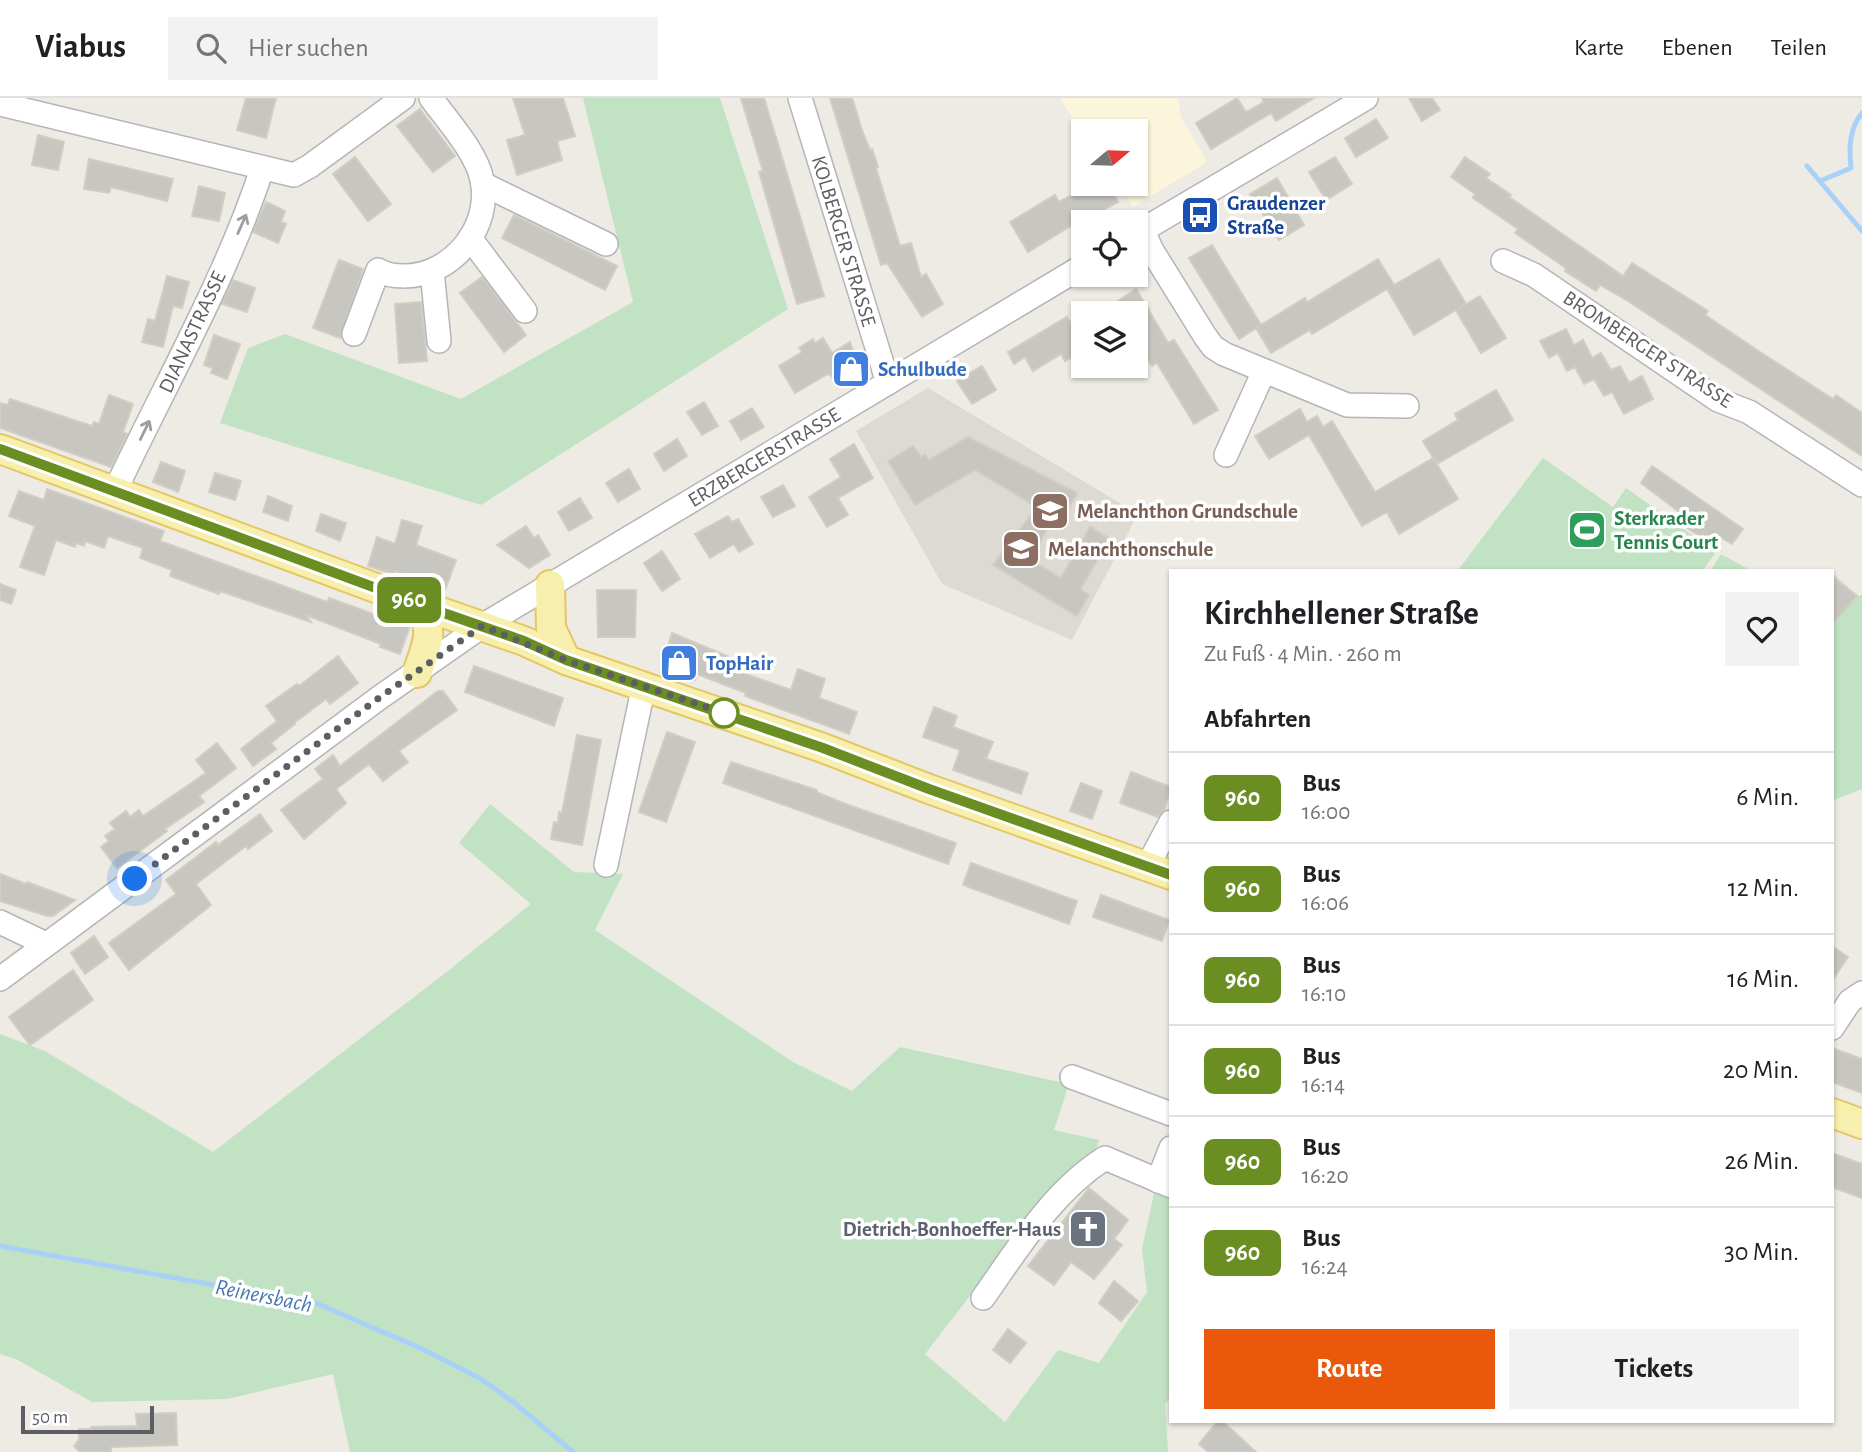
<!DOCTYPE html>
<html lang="de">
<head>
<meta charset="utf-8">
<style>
  body { margin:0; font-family:"Alegreya Sans",sans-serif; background:#f2f2f2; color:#202124; height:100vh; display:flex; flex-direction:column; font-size:26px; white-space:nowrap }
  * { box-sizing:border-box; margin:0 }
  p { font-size:23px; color:#757577 }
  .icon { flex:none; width:38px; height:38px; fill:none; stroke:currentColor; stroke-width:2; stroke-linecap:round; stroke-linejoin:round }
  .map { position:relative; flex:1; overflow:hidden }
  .details { position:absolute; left:1169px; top:471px; width:665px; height:854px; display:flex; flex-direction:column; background:#fff; border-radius:0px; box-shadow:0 2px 5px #0004 }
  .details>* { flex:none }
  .badge { padding:0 14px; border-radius:10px; font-size:24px; line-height:46px }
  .needle { width:46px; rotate:71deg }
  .buttons { position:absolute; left:1071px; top:21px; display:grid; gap:14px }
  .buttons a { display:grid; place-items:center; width:77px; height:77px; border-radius:0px; background:#fff; box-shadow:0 2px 5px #0004; font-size:35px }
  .scale { position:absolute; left:21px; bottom:18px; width:133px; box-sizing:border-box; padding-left:7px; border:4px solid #5c5e63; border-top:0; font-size:19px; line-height:24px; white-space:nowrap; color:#5c5e63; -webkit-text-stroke:5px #fff; paint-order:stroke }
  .you { position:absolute; width:35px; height:35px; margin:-18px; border:5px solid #fff; border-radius:50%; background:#1a73e8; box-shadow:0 0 0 10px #1a73e833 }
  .map>.badge { position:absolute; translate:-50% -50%; box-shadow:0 0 0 4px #fff }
  h2 { padding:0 35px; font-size:26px; line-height:63px }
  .round { display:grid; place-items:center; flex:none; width:74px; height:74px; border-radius:0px; background:#f2f2f2 }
  .summary { display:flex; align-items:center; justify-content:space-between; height:119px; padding:0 35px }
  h1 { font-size:33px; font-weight:700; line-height:52px }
  .primary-button { display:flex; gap:14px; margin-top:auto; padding:14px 35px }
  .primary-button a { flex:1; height:80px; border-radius:0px; background:#ea580c; color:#fff; font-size:28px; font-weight:700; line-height:80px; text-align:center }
  .primary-button a+a { background:#f2f2f2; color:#202124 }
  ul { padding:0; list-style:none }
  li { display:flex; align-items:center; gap:21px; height:91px; padding:0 35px; border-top:2px solid #e0e0e0 }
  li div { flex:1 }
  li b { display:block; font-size:26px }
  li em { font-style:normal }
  li .badge { min-width:77px; font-weight:700; text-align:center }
  header { display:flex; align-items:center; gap:42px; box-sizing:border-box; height:98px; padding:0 35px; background:#fff; border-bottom:2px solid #e0e0e0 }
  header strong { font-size:33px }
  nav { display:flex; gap:38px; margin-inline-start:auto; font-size:24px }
  .search { width:490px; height:63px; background:#f2f2f2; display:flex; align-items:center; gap:18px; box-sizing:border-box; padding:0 24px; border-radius:0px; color:#757577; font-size:26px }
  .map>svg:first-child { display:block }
  .commercial { fill:#faf5db }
  .education { fill:#dcdad2 }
  .green { fill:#c2e2c4 }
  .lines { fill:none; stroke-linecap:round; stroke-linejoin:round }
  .stream { stroke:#a9d1f7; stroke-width:5 }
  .building { fill:#c8c6c0; stroke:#d1cdc2; stroke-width:2 }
  .minor-casing { stroke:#b4b5b9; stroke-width:26 }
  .major-casing { stroke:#e4c765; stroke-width:32 }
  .minor { stroke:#fff; stroke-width:23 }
  .major { stroke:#f7efae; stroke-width:28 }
  .oneway { stroke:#9d9ea1 }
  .line-casing { stroke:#fff; stroke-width:16 }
  .line { stroke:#6b8e23; stroke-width:10 }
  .walk { stroke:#5c5e63; stroke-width:7; stroke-dasharray:0 12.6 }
  .stop-dot { fill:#fff; stroke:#6b8e23; stroke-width:3.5 }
  .labels { text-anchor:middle; stroke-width:7; stroke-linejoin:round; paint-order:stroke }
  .transit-label { font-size:21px; font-weight:bold; fill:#164399; stroke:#fff; text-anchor:start }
  .street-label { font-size:21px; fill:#5c5e63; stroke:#fff }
  .shop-label { font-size:21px; font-weight:bold; fill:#366cbe; stroke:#fff; text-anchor:start }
  .education-label { font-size:21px; font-weight:bold; fill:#785e54; stroke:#fff; text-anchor:start }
  .leisure-label { font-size:21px; font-weight:bold; fill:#27864d; stroke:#fff; text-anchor:start }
  .worship-label { font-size:21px; font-weight:bold; fill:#5b616d; stroke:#fff; text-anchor:end }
  .water-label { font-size:23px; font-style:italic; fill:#4b77b0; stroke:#fff }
</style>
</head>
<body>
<header>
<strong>Viabus</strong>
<div class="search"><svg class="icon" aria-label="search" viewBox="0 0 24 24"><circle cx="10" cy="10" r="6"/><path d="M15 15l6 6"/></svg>Hier suchen</div>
<nav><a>Karte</a><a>Ebenen</a><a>Teilen</a></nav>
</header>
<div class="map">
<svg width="1862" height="1354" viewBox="0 0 1862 1354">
  <rect width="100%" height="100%" fill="#edebe4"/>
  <path class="commercial" d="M1059,0H1178L1181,19L1207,64L1133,109L1118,86H1136V33L1083,34Z"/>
  <path class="education" d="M928,290L1138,416L1072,542L942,486L856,333Z"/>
  <g class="green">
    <path d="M583,0H720L788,211L481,407L220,325L248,250L285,236L461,301L633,204Z"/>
    <path d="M1543,360L1613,409L1626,390L1716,454L1703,472H1458Z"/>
    <path d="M1721,456L1750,472H1711Z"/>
    <path d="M1832,475L1858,498L1862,497V691L1832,703Z"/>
    <path d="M490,706L574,774L623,776L595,832L793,964L852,993L900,949L1069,986L1054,1032L1099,1042L1094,1060L1038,1110L925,1256L1005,1324L1058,1252L1099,1265L1147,1194L1142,1151L1155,1091L1171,1097V1299L1165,1306L1168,1354H350L333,1276L227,1301L92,1304L16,1261L0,1256V936L45,953L213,1054L444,876L531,806L459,745Z"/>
  </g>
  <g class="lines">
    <g class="stream">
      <path d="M1807,68L1862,133"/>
      <path d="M1820,83L1851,70C1849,50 1849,31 1862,15"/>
      <path d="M0,1148L318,1206L420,1250L481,1281L512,1303L573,1354"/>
    </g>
  </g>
  <g class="building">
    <path d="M246,0H276L266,40L237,32Z"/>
    <path d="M513,0H563L575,38L557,43L562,62L517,77L507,42L525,37Z"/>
    <path d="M741,0H764L824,198L797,206L759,74L763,73Z"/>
    <path d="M830,0H852L862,32L870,52L872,51L878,69L876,70L900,148L911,145L921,179L926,176L943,206L922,219L887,165L881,167Z"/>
    <path d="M1237,0L1246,14L1264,4L1262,0H1314L1276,23L1271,15L1211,51L1196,25Z"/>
    <path d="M1409,0H1432L1440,12L1422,23Z"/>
    <path d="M420,11L455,58L433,74L397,28Z"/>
    <path d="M1376,21L1388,40L1356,59L1345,40Z"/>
    <path d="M38,37L64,44L58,72L32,67Z"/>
    <path d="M355,59L391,106L368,123L333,76Z"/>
    <path d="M1335,59L1352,86L1326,102L1309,74Z"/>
    <path d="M1465,59L1490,76L1486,80L1511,97L1509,99L1623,178L1632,165L1708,213L1705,217L1766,258L1833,301L1836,297L1862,315V358L1628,203L1600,187L1596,193L1565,173L1566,170L1515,135L1518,131L1473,100L1475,96L1451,79Z"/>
    <path d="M89,61L173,81L167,103L111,89L109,95L84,91Z"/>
    <path d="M1277,80L1304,127L1279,142L1250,96Z"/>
    <path d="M1093,86H1108L1118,104L1088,120L1087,118L1028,154L1010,124L1055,97L1059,104Z"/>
    <path d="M199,88L225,95L219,123L192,118Z"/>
    <path d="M266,104L285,113L281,124L286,126L278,145L253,134Z"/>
    <path d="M514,117L617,168L605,192L502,140Z"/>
    <path d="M1212,147L1261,227L1239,241L1189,160Z"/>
    <path d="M1378,161L1394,187L1439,161L1466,206L1414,237L1387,191L1312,236L1310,232L1271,255L1256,230L1305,200L1307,204Z"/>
    <path d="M339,162L363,171L340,240L313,230Z"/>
    <path d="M167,178L189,184L182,210L173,208L163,249L142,244L148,221L155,223Z"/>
    <path d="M482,179L526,237L504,254L460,195Z"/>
    <path d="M233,182L255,190L247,214L222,206Z"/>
    <path d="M1136,191L1168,245L1174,242L1218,312L1194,326L1157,265L1152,268L1136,240V215H1121L1115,205Z"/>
    <path d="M1480,198L1506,240L1481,255L1456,212Z"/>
    <path d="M421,204L427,263L399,265L395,206Z"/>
    <path d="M1067,219L1083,248V253L1065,263L1061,256L1033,273L1025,259L1014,266L1008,254Z"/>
    <path d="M1566,231L1574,247L1583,242L1592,260L1601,255L1611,272L1620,268L1629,285L1642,278L1653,301L1624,316L1612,294L1604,298L1594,281L1584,286L1575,269L1567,273L1558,255L1549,260L1540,243Z"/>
    <path d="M214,237L240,246L227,281L211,275L213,270L204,267Z"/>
    <path d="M823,240L832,255L850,244L858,268L855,275L836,286L830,276L826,277L795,295L779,268L802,254L799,250L813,241L815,245Z"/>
    <path d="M982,268L996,292L972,306L957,283Z"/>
    <path d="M1496,292L1513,322L1437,366L1423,343L1458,322L1455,316Z"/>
    <path d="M109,297L133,306L123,334L127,336L111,369L0,330V305L8,307L10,301L92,328L94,324L99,326Z"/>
    <path d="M704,304L718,328L702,337L687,314Z"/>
    <path d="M752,310L764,329L741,342L730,323Z"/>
    <path d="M1300,311L1307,324L1317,318L1323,329L1332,323L1375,394L1433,360L1458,401L1399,436L1387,414L1362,428L1309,337L1269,361L1255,338Z"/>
    <path d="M968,339L1077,395L1061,423L1054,418L1030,462L1061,480L1090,429L1110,441L1080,491L1089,497L1077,518L993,467L1037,409L975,372L915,407L888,363L913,348L921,359L925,356L929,362Z"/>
    <path d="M677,341L687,358L664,373L654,356Z"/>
    <path d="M854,346L873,380L838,400L848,417L827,429L809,399L841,379L830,361Z"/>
    <path d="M161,364L185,373L178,394L153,384Z"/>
    <path d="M1652,368L1743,431L1732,446L1722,440L1716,448L1687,430L1691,423L1641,385Z"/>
    <path d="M629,371L640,391L618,404L606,385Z"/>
    <path d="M215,375L241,383L235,402L209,394Z"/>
    <path d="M783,387L795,408L773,419L761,399Z"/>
    <path d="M47,391L164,433L160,443L327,504L329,500L390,522L392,517L407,522L410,528L400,556L380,549L381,546L306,517L311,524L220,493L219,496L170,478L172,472L140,460L143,450L108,438L104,450L85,443L84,448L76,445L75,449L56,442L44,477L20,469L35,428L9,418L19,393L44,402Z"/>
    <path d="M268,398L292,408L288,423L263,414Z"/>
    <path d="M580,400L592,420L569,433L558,414Z"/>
    <path d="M321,416L346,425L340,443L316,433Z"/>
    <path d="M728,418L732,424L738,421L753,446L739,454L734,446L710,460L695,436Z"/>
    <path d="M402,422L422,428L416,447L456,462L445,492L395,473L394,476L368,468L377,439L395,446Z"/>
    <path d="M526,428L534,440L538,437L550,457L529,470L497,447Z"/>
    <path d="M662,453L680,481L662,493L644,465Z"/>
    <path d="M1832,479L1857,498L1832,526Z"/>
    <path d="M0,486L16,492L11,506L0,502Z"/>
    <path d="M597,492H636L635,539H598Z"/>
    <path d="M672,535L744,565L740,574L791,592L798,571L825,581L819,600L857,614L849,636L745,598L746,595L697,576L695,582L662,568Z"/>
    <path d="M338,558L358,585L330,606L326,601L294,625L295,626L271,645L276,651L253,668L241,651L277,623L266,608L297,586L299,588Z"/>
    <path d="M474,568L563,600L554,628L465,594Z"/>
    <path d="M438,593H443L457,612L399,653L408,664L383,683L369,666L336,691L346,705L304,741L281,712L323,681L315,671L333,657L340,668Z"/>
    <path d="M934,609L957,618L953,629L993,644L986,661L1028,675L1021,696L953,672L960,652L923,639Z"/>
    <path d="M667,634L695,644L666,724L639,714Z"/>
    <path d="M577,637L601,642L582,747L551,741L554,724L558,725L559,714L562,715Z"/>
    <path d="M217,645L236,670L199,698L204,704L165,731L167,733L117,770L101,749L109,743L105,738L115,731L110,725L126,713L130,719L139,712L143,718L206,675L196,662Z"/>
    <path d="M731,664L817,692L816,694L843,705L956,745L948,766L723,685Z"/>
    <path d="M1131,674L1171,689L1164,712L1158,719L1120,705Z"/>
    <path d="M1081,685L1102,693L1092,721L1070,713Z"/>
    <path d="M260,716L272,733L248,751L246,748L196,786L211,807L129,872L109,845L176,796L166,782L216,744L218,747Z"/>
    <path d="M971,765L1077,803L1069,826L963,787Z"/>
    <path d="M0,776L26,786L27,784L75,802L53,818H47L0,803Z"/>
    <path d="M1101,797L1169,822L1162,843L1093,819Z"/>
    <path d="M94,838L108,859L85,876L71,855Z"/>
    <path d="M1832,848L1848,859L1832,883Z"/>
    <path d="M73,872L93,902L30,947L9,919Z"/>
    <path d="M1832,950L1862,961V995L1832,984Z"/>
    <path d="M1832,1055L1862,1066V1100L1832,1089Z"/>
    <path d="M1089,1090L1128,1122L1114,1141L1122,1147L1094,1181L1071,1164L1054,1187L1028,1168Z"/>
    <path d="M1114,1183L1138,1203L1121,1223L1099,1205Z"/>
    <path d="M1008,1231L1026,1245L1010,1265L993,1252Z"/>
    <path d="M176,1315L177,1347L111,1349V1354H80L74,1348L79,1342V1331H91V1329L137,1328L136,1316Z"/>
    <path d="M1218,1323H1222L1256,1354H1208L1199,1346Z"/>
  </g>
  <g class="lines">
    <defs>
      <g id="minor">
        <path d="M800,0L888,285"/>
        <path d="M0,6L294,77L310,68L403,0"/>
        <path d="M483,86L606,146"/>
        <path d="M1143,132L1151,151L1205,238L1213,249L1224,256L1347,307L1407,308"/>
        <path d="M1136,136L1366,0"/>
        <path d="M470,140L525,213"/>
        <path d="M1503,163L1534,177L1718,302L1749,314L1862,387"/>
        <path d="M432,173L439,243"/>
        <path d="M354,236L378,172C386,177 395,178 404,178C452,178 492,129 482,82C477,55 447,22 431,0"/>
        <path d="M1226,357L1264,273"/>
        <path d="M115,393C165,286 225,183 262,71"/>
        <path d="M606,767L644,587"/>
        <path d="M1147,769L1171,724"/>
        <path d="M0,824L46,846"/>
        <path d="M0,881L379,600L482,528L1083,168"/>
        <path d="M1832,930L1850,903L1862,895"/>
        <path d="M1072,979L1171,1016"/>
        <path d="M1158,1083L1171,1050"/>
        <path d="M983,1200C1019,1149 1052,1094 1105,1060L1171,1088"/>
      </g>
      <g id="major">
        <path d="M0,351L438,513L524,543L566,562L823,650L929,691L1171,777"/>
        <path d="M550,487L551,530L566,562"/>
        <path d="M413,504C438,528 427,546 417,575"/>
        <path d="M1832,1015L1862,1026"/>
      </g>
    </defs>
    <use href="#minor" class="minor-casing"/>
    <use href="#major" class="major-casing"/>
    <use href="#minor" class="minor"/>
    <use href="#major" class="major"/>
  </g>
  <defs><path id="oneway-shaft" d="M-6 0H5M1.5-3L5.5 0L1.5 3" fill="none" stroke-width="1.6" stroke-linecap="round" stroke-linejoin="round" transform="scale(1.75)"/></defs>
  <g class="oneway">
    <use href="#oneway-shaft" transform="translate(242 126) rotate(-66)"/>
    <use href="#oneway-shaft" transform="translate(145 332) rotate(-64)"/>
  </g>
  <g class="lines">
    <defs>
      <path id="line" d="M0,351L438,513L524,543L566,562L823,650L929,691L1171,777"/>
    </defs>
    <use href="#line" class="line-casing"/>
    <use href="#line" class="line"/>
    <path class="walk" d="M135,781L379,600L482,528L566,562L724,615"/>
  </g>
  <defs>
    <symbol id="bus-square" viewBox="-11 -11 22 22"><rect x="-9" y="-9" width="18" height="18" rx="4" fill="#1a4fb4" stroke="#fff"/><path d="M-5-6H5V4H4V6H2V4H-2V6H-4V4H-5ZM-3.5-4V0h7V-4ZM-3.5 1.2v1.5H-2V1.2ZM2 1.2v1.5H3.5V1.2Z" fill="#fff"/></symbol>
    <symbol id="shop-square" viewBox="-11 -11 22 22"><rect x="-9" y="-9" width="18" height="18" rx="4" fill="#3f7fe0" stroke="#fff"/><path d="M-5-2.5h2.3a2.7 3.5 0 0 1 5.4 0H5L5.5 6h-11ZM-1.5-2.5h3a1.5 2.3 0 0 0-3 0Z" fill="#fff"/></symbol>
    <symbol id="school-square" viewBox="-11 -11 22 22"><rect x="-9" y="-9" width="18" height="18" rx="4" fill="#8d6e63" stroke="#fff"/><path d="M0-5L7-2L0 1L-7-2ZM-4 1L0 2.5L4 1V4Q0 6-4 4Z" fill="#fff"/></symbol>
    <symbol id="stadium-square" viewBox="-11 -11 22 22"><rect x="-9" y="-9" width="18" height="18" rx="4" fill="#2e9e5b" stroke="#fff"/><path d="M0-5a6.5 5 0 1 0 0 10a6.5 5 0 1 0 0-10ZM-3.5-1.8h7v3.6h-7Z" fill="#fff"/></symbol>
    <symbol id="church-square" viewBox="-11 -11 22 22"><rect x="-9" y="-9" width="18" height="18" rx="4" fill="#6b7280" stroke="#fff"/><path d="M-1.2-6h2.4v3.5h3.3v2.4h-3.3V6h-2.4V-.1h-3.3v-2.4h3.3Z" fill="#fff"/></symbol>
  </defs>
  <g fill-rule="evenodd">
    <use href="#bus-square" x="1178" y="95" width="44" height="44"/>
    <use href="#shop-square" x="829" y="249" width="44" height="44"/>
    <use href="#school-square" x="1028" y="391" width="44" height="44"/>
    <use href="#stadium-square" x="1565" y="410" width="44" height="44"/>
    <use href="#school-square" x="999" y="429" width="44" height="44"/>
    <use href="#shop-square" x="657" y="543" width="44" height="44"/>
    <use href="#church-square" x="1066" y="1109" width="44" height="44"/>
  </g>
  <circle class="stop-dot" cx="724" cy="615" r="14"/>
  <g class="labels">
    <g class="transit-label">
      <text x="1227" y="112">Graudenzer<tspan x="1227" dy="24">Straße</tspan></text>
    </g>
    <g class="street-label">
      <text transform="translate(844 143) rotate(73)" y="7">KOLBERGER STRASSE</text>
      <text transform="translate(192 234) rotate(-65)" y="7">DIANASTRASSE</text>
      <text transform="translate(1648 251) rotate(33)" y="7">BROMBERGER STRASSE</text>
      <text transform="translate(764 359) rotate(-31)" y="7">ERZBERGERSTRASSE</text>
    </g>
    <g class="shop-label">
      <text x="878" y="278">Schulbude</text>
      <text x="706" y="572">TopHair</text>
    </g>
    <g class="education-label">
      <text x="1077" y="420">Melanchthon Grundschule</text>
      <text x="1048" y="458">Melanchthonschule</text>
    </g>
    <g class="leisure-label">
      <text x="1614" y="427">Sterkrader<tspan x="1614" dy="24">Tennis Court</tspan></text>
    </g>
    <g class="worship-label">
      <text x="1061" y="1138">Dietrich-Bonhoeffer-Haus</text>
    </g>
    <g class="water-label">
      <text transform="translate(264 1197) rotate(11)" y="8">Reinersbach</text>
    </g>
  </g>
</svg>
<div class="buttons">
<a><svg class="needle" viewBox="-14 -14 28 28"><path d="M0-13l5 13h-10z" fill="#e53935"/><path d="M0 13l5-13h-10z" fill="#757577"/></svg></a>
<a><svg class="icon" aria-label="locate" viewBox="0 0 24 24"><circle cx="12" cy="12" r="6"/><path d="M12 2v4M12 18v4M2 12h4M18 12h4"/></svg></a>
<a><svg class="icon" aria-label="layers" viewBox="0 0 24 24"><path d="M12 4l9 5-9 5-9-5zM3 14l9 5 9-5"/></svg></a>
</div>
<div class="scale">50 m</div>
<div class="you" style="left:135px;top:781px"></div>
<b class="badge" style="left:409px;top:502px;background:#6b8e23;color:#fff">960</b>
<section class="details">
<div class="summary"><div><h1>Kirchhellener Straße</h1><p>Zu Fuß · 4 Min. · 260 m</p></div><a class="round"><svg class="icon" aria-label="heart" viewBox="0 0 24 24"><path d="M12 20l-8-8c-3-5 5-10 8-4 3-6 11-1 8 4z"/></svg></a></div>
<h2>Abfahrten</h2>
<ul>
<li><span class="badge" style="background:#6b8e23;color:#fff">960</span><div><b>Bus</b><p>16:00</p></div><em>6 Min.</em></li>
<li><span class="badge" style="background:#6b8e23;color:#fff">960</span><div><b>Bus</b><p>16:06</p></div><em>12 Min.</em></li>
<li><span class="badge" style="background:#6b8e23;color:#fff">960</span><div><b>Bus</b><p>16:10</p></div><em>16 Min.</em></li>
<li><span class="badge" style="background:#6b8e23;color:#fff">960</span><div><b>Bus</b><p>16:14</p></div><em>20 Min.</em></li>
<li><span class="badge" style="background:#6b8e23;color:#fff">960</span><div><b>Bus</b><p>16:20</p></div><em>26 Min.</em></li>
<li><span class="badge" style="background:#6b8e23;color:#fff">960</span><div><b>Bus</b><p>16:24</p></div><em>30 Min.</em></li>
</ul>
<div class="primary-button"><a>Route</a><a>Tickets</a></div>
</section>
</div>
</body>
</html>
